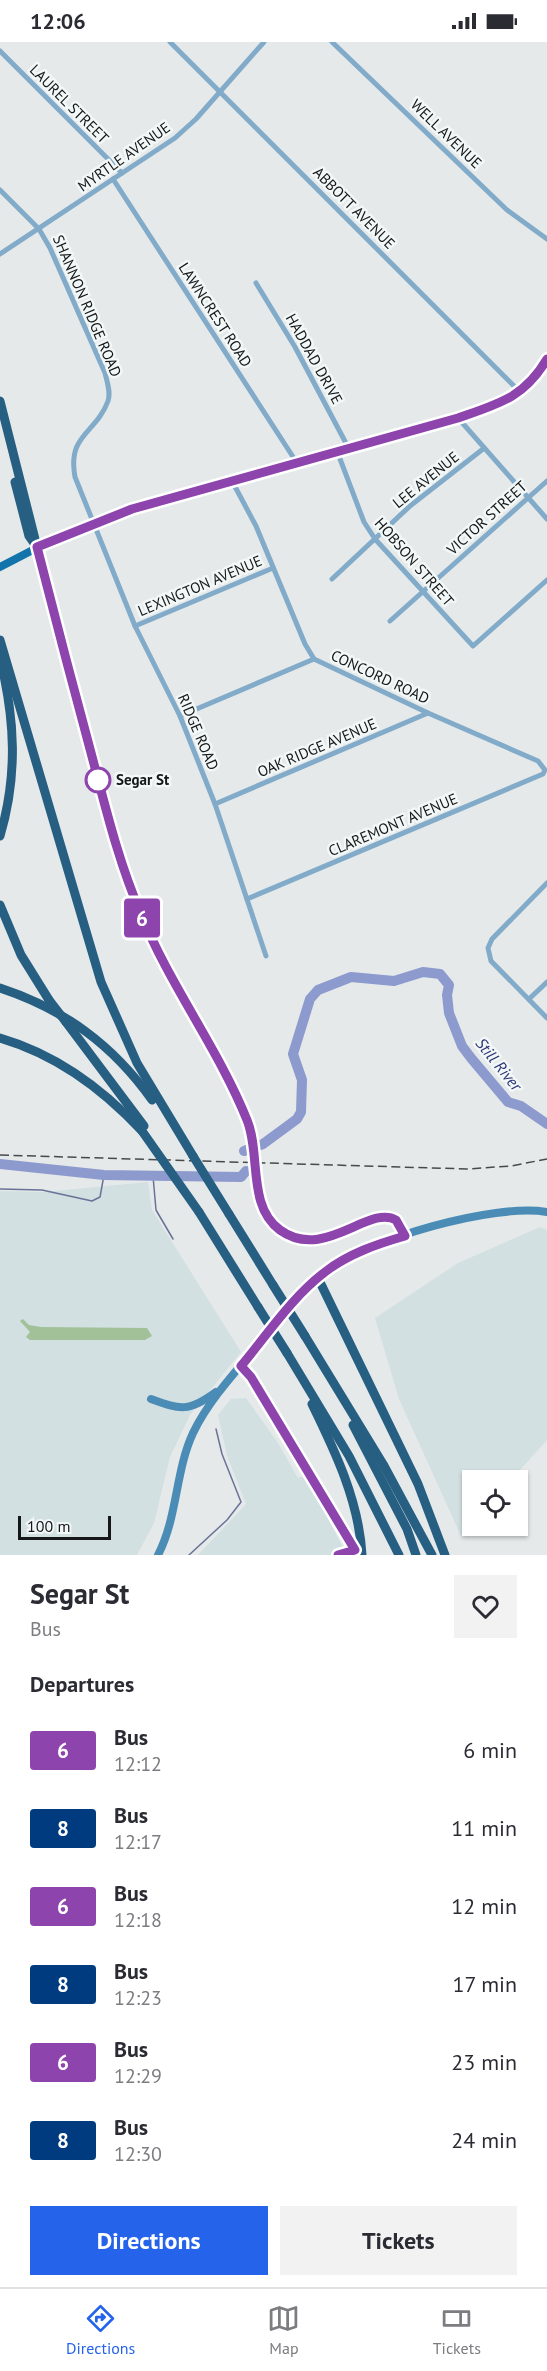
<!DOCTYPE html>
<html lang="en">
<head>
<meta charset="utf-8">
<style>
  body { margin:0; font-family:"PT Sans",sans-serif; background:#f2f2f3; color:#2b2b33; height:100vh; display:flex; flex-direction:column; font-size:22px; white-space:nowrap }
  * { box-sizing:border-box; margin:0 }
  p { font-size:20px; color:#7c7c81 }
  .icon { flex:none; width:33px; height:33px; fill:none; stroke:currentColor; stroke-width:2; stroke-linecap:round; stroke-linejoin:round }
  .map { position:relative; height:1513px; overflow:hidden }
  .side { display:flex; flex-direction:column; background:#fff; flex:1 }
  .side>* { flex:none }
  .badge { padding:0 12px; border-radius:4px; font-size:21px; line-height:39px }
  .controls { position:absolute; left:462px; top:1428px; display:grid; gap:12px }
  .controls a { display:grid; place-items:center; width:66px; height:66px; border-radius:0px; background:#fff; box-shadow:0 2px 4px #0004; font-size:30px }
  .scale { position:absolute; left:18px; bottom:15px; width:93px; box-sizing:border-box; padding-left:6px; border:3px solid #161818; border-top:0; font-size:16px; line-height:21px; white-space:nowrap; color:#161818; -webkit-text-stroke:4px #f2f7f7; paint-order:stroke }
  .map>.badge { position:absolute; translate:-50% -50%; box-shadow:0 0 0 3px #fff }
  h2 { padding:0 30px; font-size:22px; line-height:54px }
  .round { display:grid; place-items:center; flex:none; width:63px; height:63px; border-radius:0px; background:#f2f2f3 }
  .overview { display:flex; align-items:center; justify-content:space-between; height:102px; padding:0 30px }
  h1 { font-size:28px; font-weight:600; line-height:45px }
  .action { display:flex; gap:12px; margin-top:auto; padding:12px 30px }
  .action a { flex:1; height:69px; border-radius:0px; background:#2563eb; color:#fff; font-size:24px; font-weight:600; line-height:69px; text-align:center }
  .action a+a { background:#f2f2f3; color:#2b2b33 }
  ul { padding:0; list-style:none }
  li { display:flex; align-items:center; gap:18px; height:78px; padding:0 30px }
  li div { flex:1 }
  li b { display:block; font-size:22px }
  li em { font-style:normal }
  li .badge { min-width:66px; font-weight:700; text-align:center }
  .status { display:flex; justify-content:space-between; align-items:center; height:42px; padding:0 30px; background:#fff; direction:ltr }
  .status svg { height:16px; fill:currentColor }
  .tabs { display:flex; justify-content:space-around; align-items:center; height:84px; border-top:2px solid #e1e1e2; background:#fff; font-size:16px; color:#7c7c81 }
  .tabs a { display:grid; justify-items:center; gap:3px }
  .tabs .current { color:#2563eb }
  .map>svg:first-child { display:block }
  .built { fill:#d2e0e2 }
  .green { fill:#a2c199 }
  .lines { fill:none; stroke-linecap:round; stroke-linejoin:round }
  .stream { stroke:#697397; stroke-width:1.5 }
  .river { stroke:#8d9ace; stroke-width:10 }
  .street { stroke:#82abc9; stroke-width:5 }
  .secondary { stroke:#4b8cb7; stroke-width:8 }
  .primary { stroke:#1274aa; stroke-width:8 }
  .highway { stroke:#275f83; stroke-width:9 }
  .rail { stroke:#474a4a; stroke-width:1.5; stroke-dasharray:9 4.5; stroke-linecap:butt }
  .highway-bridge { stroke:#275f83; stroke-width:9 }
  .line-casing { stroke:#fff; stroke-width:14 }
  .line { stroke:#8e44ad; stroke-width:9 }
  .stop-dot { fill:#fff; stroke:#8e44ad; stroke-width:3 }
  .labels { text-anchor:middle; stroke-width:5; stroke-linejoin:round; paint-order:stroke }
  .street-label { font-size:15px; fill:#161818; stroke:#f2f7f7 }
  .stop-label { font-size:15px; font-weight:bold; fill:#161818; stroke:#f2f7f7; text-anchor:start }
  .water-label { font-size:16px; font-style:italic; fill:#2e3676; stroke:#f2f7f7 }
</style>
</head>
<body>
<div class="status"><b>12:06</b><svg viewBox="0 0 49 12"><path d="M0 12V9h3v3zM5 12V6h3v6zM10 12V3h3v9zM15 12V0h3v12zM26 1h20v11H26zM47 4h2v5h-2z"/></svg></div>
<div class="map">
<svg width="547" height="1513" viewBox="0 0 547 1513">
  <rect width="100%" height="100%" fill="#e5e9ea"/>
  <g class="built">
    <path d="M148,1140L152,1168L241,1310L190,1373L170,1415L154,1481L137,1513H0V1149L44,1150Z"/>
    <path d="M540,1185L547,1188V1398L511,1438H472V1481L461,1494L399,1357L375,1276L458,1221Z"/>
    <path d="M246,1356L278,1401L298,1436L305,1433L347,1513H198L246,1462L227,1414L218,1373L231,1357Z"/>
  </g>
  <path class="green" d="M23,1277L29,1283L41,1285L147,1286L152,1294L145,1298H30L26,1295L30,1290L20,1279Z"/>
  <g class="lines">
    <g class="stream">
      <path d="M153,1134L156,1168L173,1197"/>
      <path d="M0,1147L42,1148L92,1159L100,1155L104,1133"/>
      <path d="M189,1513L227,1478L241,1460L222,1412L216,1387"/>
    </g>
    <g class="river">
      <path d="M244,1109L263,1102L297,1077L301,1070L302,1038L293,1012L310,957L318,948L351,935L394,939L423,930L440,932L449,943L447,953L449,971L462,1004L471,1016L508,1060L521,1064L547,1082"/>
      <path d="M0,1122L104,1133L241,1135L246,1129"/>
    </g>
    <g class="street">
      <path d="M170,0L520,350"/>
      <path d="M332,0L507,168L547,197"/>
      <path d="M0,9L122,131"/>
      <path d="M113,137L297,421"/>
      <path d="M0,148L39,187L50,206L105,331C107,340 111,350 108,359C96,392 67,392 75,435L135,584L180,674L215,762L266,914"/>
      <path d="M0,212L175,96L196,77L264,0"/>
      <path d="M256,241L295,305L348,405"/>
      <path d="M458,376L547,477"/>
      <path d="M337,409L364,480L375,497L473,604L547,538"/>
      <path d="M232,439L256,484L305,602L314,617L428,671L538,719L545,728L543,732L247,857"/>
      <path d="M37,505C54,571 71,637 89,703C104,760 118,817 141,872C170,944 218,1006 247,1078C260,1112 247,1164 280,1188C324,1219 369,1162 396,1178L405,1194"/>
      <path d="M332,537L410,464L483,407"/>
      <path d="M390,579L547,439"/>
      <path d="M135,584L273,526"/>
      <path d="M180,674L314,617"/>
      <path d="M215,762L428,671"/>
      <path d="M547,841L492,897L488,906L491,919L547,976"/>
      <path d="M529,957L547,940"/>
    </g>
    <g class="secondary">
      <path d="M241,1324L251,1335L358,1513"/>
      <path d="M151,1357C181,1368 189,1370 216,1350"/>
      <path d="M158,1513C178,1474 175,1430 193,1391C210,1356 239,1326 264,1296C283,1274 302,1247 326,1229C370,1197 493,1161 547,1170"/>
    </g>
    <path class="primary" d="M0,525L54,497L132,467L458,376C498,362 524,356 547,317"/>
    <g class="highway">
      <path d="M0,359L37,505"/>
      <path d="M15,440L29,494L36,504"/>
      <path d="M0,598L101,940L137,1021L193,1114"/>
      <path d="M0,616C15,677 18,733 0,794"/>
      <path d="M0,863L21,913L49,958"/>
      <path d="M0,946C64,967 113,1003 152,1058"/>
      <path d="M66,980L144,1084"/>
      <path d="M0,996C55,1012 103,1047 142,1089"/>
      <path d="M199,1170L258,1265"/>
      <path d="M229,1172L273,1243"/>
      <path d="M318,1236L418,1442L445,1513"/>
      <path d="M305,1294L383,1422L432,1513"/>
      <path d="M287,1311L349,1414L399,1513"/>
      <path d="M312,1362C335,1409 359,1459 362,1513"/>
      <path d="M353,1383L407,1487L416,1513"/>
    </g>
    <path class="rail" d="M0,1113L467,1127L511,1124L547,1117"/>
    <g class="highway-bridge">
      <path d="M49,958L66,980"/>
      <path d="M142,1089L199,1170"/>
      <path d="M193,1114L229,1172"/>
      <path d="M273,1243L305,1294"/>
      <path d="M258,1265L287,1311"/>
    </g>
  </g>
  <g class="lines">
    <defs>
      <path id="line" d="M338,1513L355,1508L251,1335L241,1324C267,1293 292,1255 325,1230C348,1212 377,1202 405,1194L396,1178C369,1162 324,1220 280,1188C247,1164 261,1112 247,1078C218,1006 170,944 141,872C118,819 105,763 90,707C72,640 54,572 37,505L132,467L458,376C498,362 524,356 547,317"/>
    </defs>
    <use href="#line" class="line-casing"/>
    <use href="#line" class="line"/>
  </g>
  <circle class="stop-dot" cx="98" cy="738" r="12"/>
  <g class="labels">
    <g class="street-label">
      <text transform="translate(69 62) rotate(45)" y="5">LAUREL STREET</text>
      <text transform="translate(446 92) rotate(44)" y="5">WELL AVENUE</text>
      <text transform="translate(124 115) rotate(-35)" y="5">MYRTLE AVENUE</text>
      <text transform="translate(354 166) rotate(45)" y="5">ABBOTT AVENUE</text>
      <text transform="translate(87 264) rotate(67)" y="5">SHANNON RIDGE ROAD</text>
      <text transform="translate(215 273) rotate(57)" y="5">LAWNCREST ROAD</text>
      <text transform="translate(314 317) rotate(61)" y="5">HADDAD DRIVE</text>
      <text transform="translate(426 438) rotate(-39)" y="5">LEE AVENUE</text>
      <text transform="translate(487 476) rotate(-42)" y="5">VICTOR STREET</text>
      <text transform="translate(414 520) rotate(49)" y="5">HOBSON STREET</text>
      <text transform="translate(200 544) rotate(-23)" y="5">LEXINGTON AVENUE</text>
      <text transform="translate(380 635) rotate(25)" y="5">CONCORD ROAD</text>
      <text transform="translate(198 690) rotate(67)" y="5">RIDGE ROAD</text>
      <text transform="translate(317 706) rotate(-23)" y="5">OAK RIDGE AVENUE</text>
      <text transform="translate(393 783) rotate(-23)" y="5">CLAREMONT AVENUE</text>
    </g>
    <g class="stop-label">
      <text x="116" y="743">Segar St</text>
    </g>
    <g class="water-label">
      <text transform="translate(499 1022) rotate(51)" y="6">Still River</text>
    </g>
  </g>
</svg>
<div class="controls">
<a><svg class="icon" aria-label="locate" viewBox="0 0 24 24"><circle cx="12" cy="12" r="6"/><path d="M12 2v4M12 18v4M2 12h4M18 12h4"/></svg></a>
</div>
<div class="scale">100 m</div>
<b class="badge" style="left:142px;top:876px;background:#8e44ad;color:#fff">6</b>
</div>
<section class="side">
<div class="overview"><div><h1>Segar St</h1><p>Bus</p></div><a class="round"><svg class="icon" aria-label="heart" viewBox="0 0 24 24"><path d="M12 20l-8-8c-3-5 5-10 8-4 3-6 11-1 8 4z"/></svg></a></div>
<h2>Departures</h2>
<ul>
<li><span class="badge" style="background:#8e44ad;color:#fff">6</span><div><b>Bus</b><p>12:12</p></div><em>6 min</em></li>
<li><span class="badge" style="background:#003b80;color:#fff">8</span><div><b>Bus</b><p>12:17</p></div><em>11 min</em></li>
<li><span class="badge" style="background:#8e44ad;color:#fff">6</span><div><b>Bus</b><p>12:18</p></div><em>12 min</em></li>
<li><span class="badge" style="background:#003b80;color:#fff">8</span><div><b>Bus</b><p>12:23</p></div><em>17 min</em></li>
<li><span class="badge" style="background:#8e44ad;color:#fff">6</span><div><b>Bus</b><p>12:29</p></div><em>23 min</em></li>
<li><span class="badge" style="background:#003b80;color:#fff">8</span><div><b>Bus</b><p>12:30</p></div><em>24 min</em></li>
</ul>
<div class="action"><a>Directions</a><a>Tickets</a></div>
</section>
<nav class="tabs">
<a class="current"><svg class="icon" aria-label="directions" viewBox="0 0 24 24"><path d="M12 3l9 9-9 9-9-9zM9 14v-3h6M13 9l2 2-2 2"/></svg>Directions</a>
<a><svg class="icon" aria-label="map" viewBox="0 0 24 24"><path d="M3 6l6-2 6 2 6-2v14l-6 2-6-2-6 2zM9 4v14M15 6v14"/></svg>Map</a>
<a><svg class="icon" aria-label="tickets" viewBox="0 0 24 24"><path d="M3 7h18v10H3zM15 7v10"/></svg>Tickets</a>
</nav>
</body>
</html>
